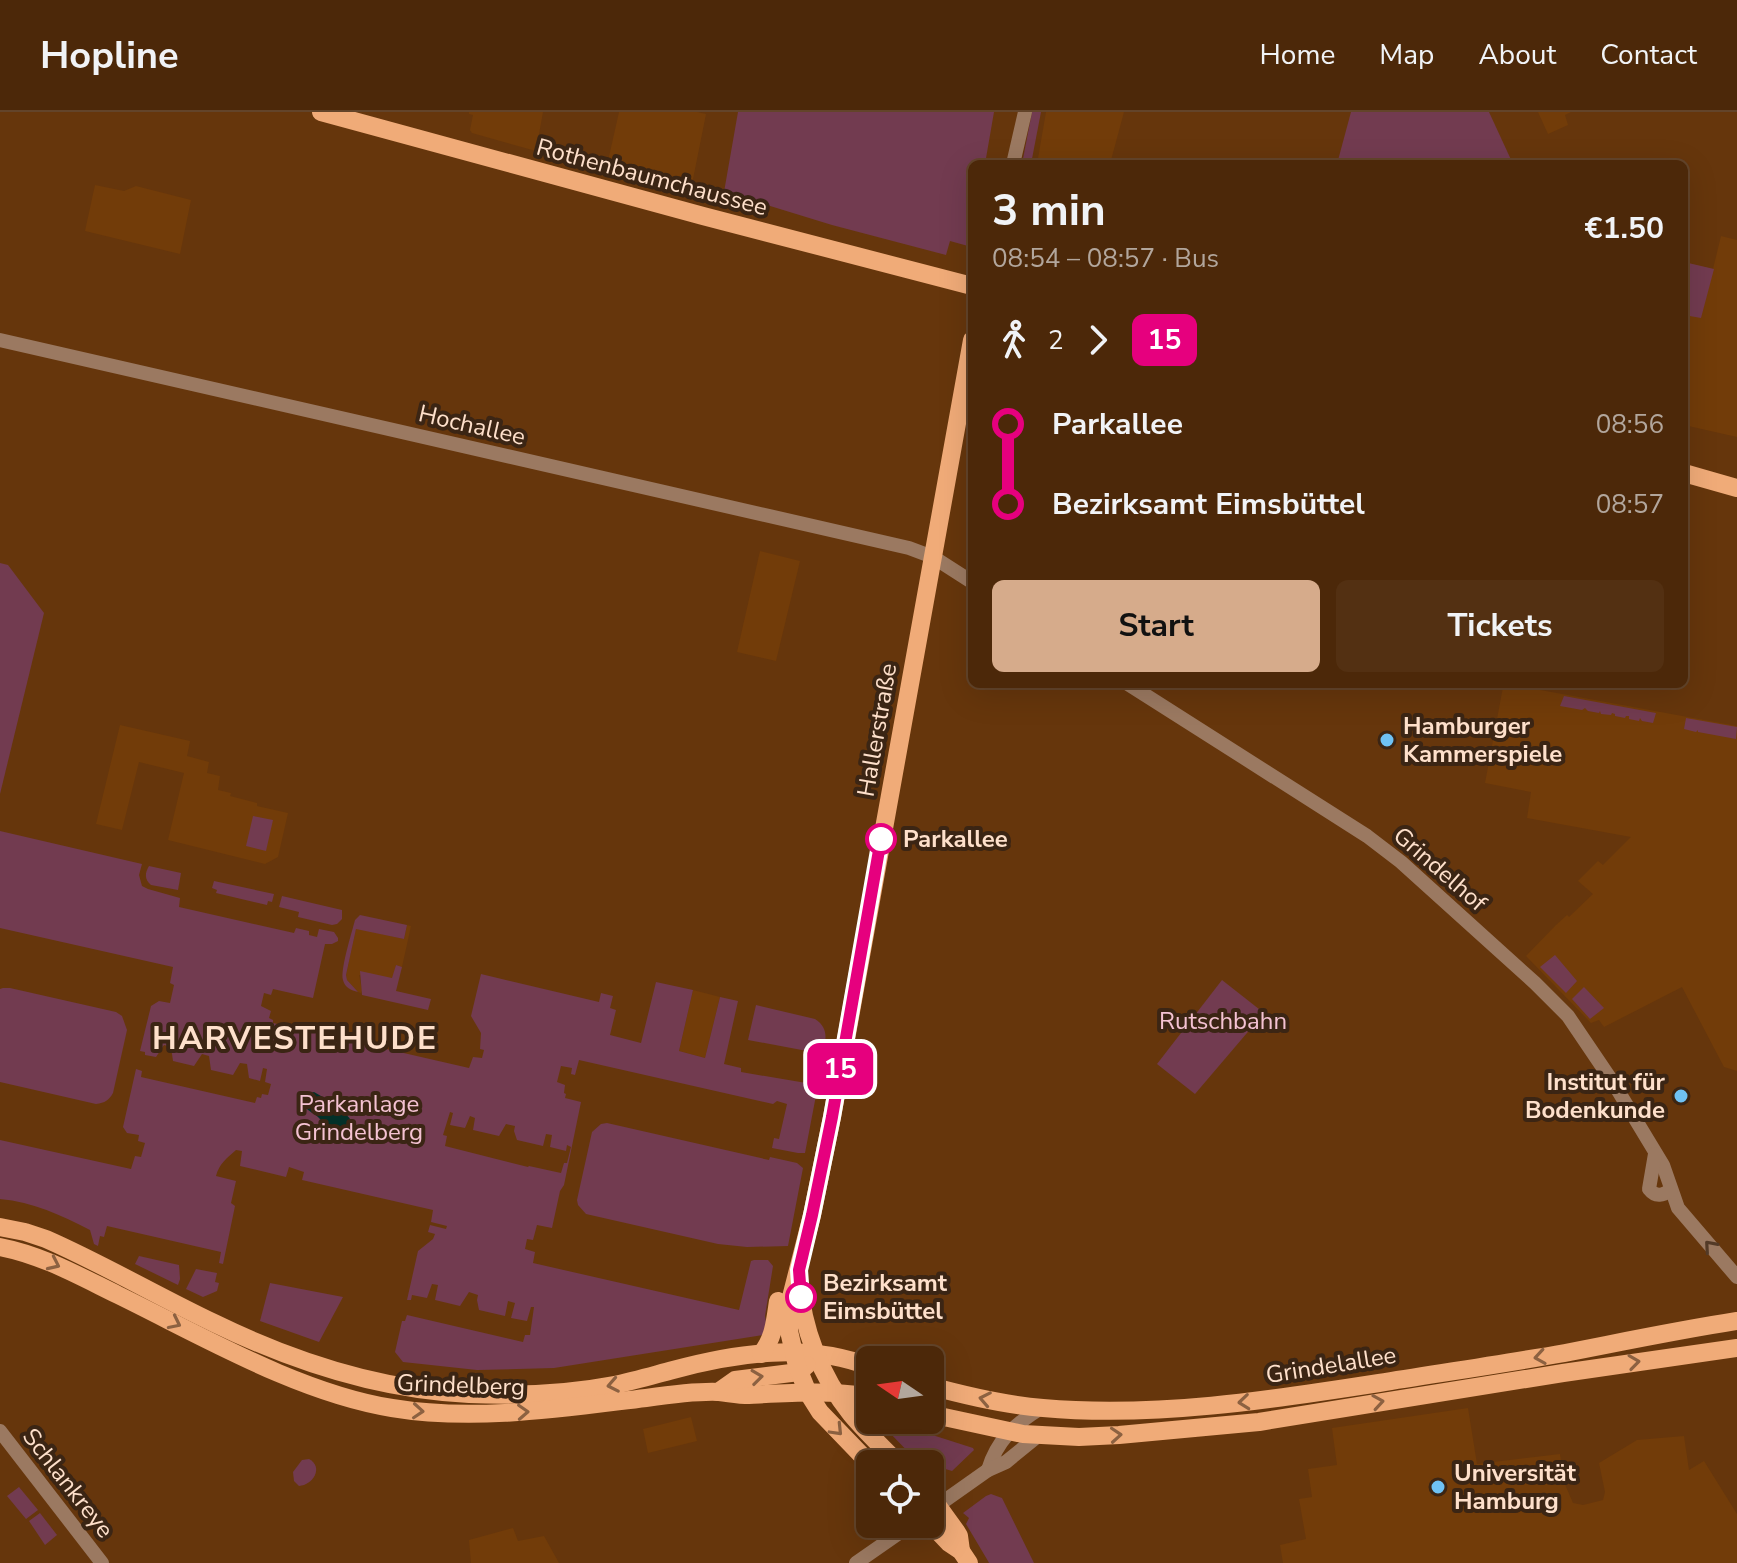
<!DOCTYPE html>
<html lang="en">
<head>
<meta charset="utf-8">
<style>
  body { margin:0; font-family:"Nunito Sans",sans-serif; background:#533012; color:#f1f3f6; height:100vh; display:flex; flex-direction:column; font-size:30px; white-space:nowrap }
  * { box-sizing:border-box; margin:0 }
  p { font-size:26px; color:#b2a69c }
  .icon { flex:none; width:44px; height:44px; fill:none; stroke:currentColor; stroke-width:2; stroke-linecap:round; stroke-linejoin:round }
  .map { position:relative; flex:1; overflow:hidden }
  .drawer { position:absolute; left:968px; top:48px; width:720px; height:528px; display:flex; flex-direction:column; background:#4c2809; border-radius:12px; box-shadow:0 8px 32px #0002,0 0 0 2px #63442a }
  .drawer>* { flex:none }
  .badge { padding:0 16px; border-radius:12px; font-size:28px; line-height:52px }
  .needle { width:52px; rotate:283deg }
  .buttons { position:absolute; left:856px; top:1234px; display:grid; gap:16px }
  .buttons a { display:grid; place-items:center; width:88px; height:88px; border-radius:12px; background:#4c2809; box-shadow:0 8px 32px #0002,0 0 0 2px #63442a; font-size:40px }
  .map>.badge { position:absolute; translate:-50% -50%; box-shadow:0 0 0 4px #fff }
  .legs { display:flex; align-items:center; gap:12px; height:88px; padding:0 24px; font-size:26px }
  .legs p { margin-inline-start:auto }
  .head { display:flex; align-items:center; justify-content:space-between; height:136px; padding:0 24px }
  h1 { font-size:44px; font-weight:700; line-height:60px }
  .button { display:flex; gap:16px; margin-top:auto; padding:16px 24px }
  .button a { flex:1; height:92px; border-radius:12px; background:#d6ab8b; color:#111; font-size:32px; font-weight:700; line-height:92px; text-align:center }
  .button a+a { background:#533012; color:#f1f3f6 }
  ul { padding:0 24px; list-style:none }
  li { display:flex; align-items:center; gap:28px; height:80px; font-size:30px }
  li i { display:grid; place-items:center; width:12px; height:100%; margin:0 10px; background:currentColor }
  li i::after { content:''; width:20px; height:20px; margin:-10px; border:6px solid; border-radius:50%; background:#4c2809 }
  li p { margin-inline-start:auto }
  li:first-child i { background:linear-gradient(#0000 50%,currentColor 0) }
  li:last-child i { background:linear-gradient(currentColor 50%,#0000 0) }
  header { display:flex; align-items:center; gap:48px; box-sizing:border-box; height:112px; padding:0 40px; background:#4c2809; border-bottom:2px solid #63442a }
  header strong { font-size:38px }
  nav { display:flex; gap:44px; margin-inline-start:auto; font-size:28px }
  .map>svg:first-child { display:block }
  .built { fill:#723c09 }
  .green { fill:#723b50; fill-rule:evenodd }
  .water { fill:#033028 }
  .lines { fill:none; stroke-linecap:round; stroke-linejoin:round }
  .minor { stroke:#9b7961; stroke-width:14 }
  .major { stroke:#f0ab78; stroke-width:18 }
  .oneway { stroke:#533a27 }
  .oneway2 { stroke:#8c6141 }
  .line-1-casing { stroke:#fff; stroke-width:18 }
  .line-1 { stroke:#e6007e; stroke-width:12 }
  .poi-dot { fill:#6fc2f4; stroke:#3b2514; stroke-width:3 }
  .stop-1-dot { fill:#fff; stroke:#e6007e; stroke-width:4 }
  .labels { text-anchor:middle; stroke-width:8; stroke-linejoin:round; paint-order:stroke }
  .street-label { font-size:24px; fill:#fee0cb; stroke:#3b2514 }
  .poi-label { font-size:24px; font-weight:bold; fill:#fee0cb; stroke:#3b2514; text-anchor:start }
  .stop-label { font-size:24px; font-weight:bold; fill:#fee0cb; stroke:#3b2514; text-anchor:start }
  .park-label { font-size:24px; fill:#f4c2d2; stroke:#3b2514 }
  .district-label { font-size:32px; font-weight:bold; letter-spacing:2px; fill:#fee0cb; stroke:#3b2514 }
</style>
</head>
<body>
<header>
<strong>Hopline</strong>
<nav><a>Home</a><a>Map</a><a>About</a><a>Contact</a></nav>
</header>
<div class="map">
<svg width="1737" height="1451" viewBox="0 0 1737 1451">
  <rect width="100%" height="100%" fill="#66360c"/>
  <g class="built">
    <path d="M469,0H543L536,39L472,21L470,18L473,3L469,2Z"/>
    <path d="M619,0H697L706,2L691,77L606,58Z"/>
    <path d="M1046,0H1124L1110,52H1037Z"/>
    <path d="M1538,0H1571L1565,3L1568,13L1548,22Z"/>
    <path d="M95,73L124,79L136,74L191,88L180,142L85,119Z"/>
    <path d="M1721,124L1737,128V325L1684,313V150L1713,157Z"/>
    <path d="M760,439L800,449L776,549L737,540Z"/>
    <path d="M1508,572L1737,614V959L1724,955L1682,875L1604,915L1599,908L1591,911L1526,844L1556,813L1567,803L1569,805L1593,782L1578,769L1598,749L1603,753L1631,725L1527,706L1531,680L1485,671L1503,575Z"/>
    <path d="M120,613L190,629L187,644L209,650L207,661L220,664L218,678L231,681L230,684L257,691V694L288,701L278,745L265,752L168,728L184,661L139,650L122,718L96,712Z"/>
    <path d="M407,813L411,814L402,855L396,853L393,866L359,863L362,878L361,881L358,880L347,868L346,863L356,816L404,827Z"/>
    <path d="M693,878L720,885L705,946L679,939Z"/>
    <path d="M1468,1296L1477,1352L1560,1342L1564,1370L1573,1391L1583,1393L1603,1388L1605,1380L1599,1351L1637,1328L1684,1324L1689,1358L1704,1349L1737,1402V1451H1283L1280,1433L1306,1427L1299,1387L1312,1385L1308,1357L1337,1353L1332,1316Z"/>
    <path d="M691,1305L697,1329L648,1341L643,1317Z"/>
    <path d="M513,1416L518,1429L544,1424L559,1451H471L469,1428Z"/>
  </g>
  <g class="green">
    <path d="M738,0H994L985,52H972V119L968,134L950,129L946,143L832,113L724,80Z"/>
    <path d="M1032,0H1041L1031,52H1022Z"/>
    <path d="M1351,0H1489L1513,52H1337Z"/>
    <path d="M1684,150L1714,157L1701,206L1684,203Z"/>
    <path d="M0,451L8,453L44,501L0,682Z"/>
    <path d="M1564,584L1656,601L1653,611L1642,609L1640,606L1639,609L1629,607V604H1626L1625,606L1615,604V602L1612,601L1611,603L1601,602L1600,599L1599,601L1588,599L1585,596L1582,598L1560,594Z"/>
    <path d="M1686,606L1737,615L1736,627L1698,620V618L1696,620L1684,617Z"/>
    <path d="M253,704L273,708L266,739L246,734Z"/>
    <path d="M0,719L142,752L139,763L142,774L148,777L180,786L179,795L294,821L296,816L309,819V823L317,825L319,817L334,820L338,826V829L332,832H325L313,886L273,877L271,883L264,881L261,894L271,899L269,906L273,908V911L469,956L473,945L482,946L484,938L480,937L481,921L471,904L481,862L599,890L601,881L613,884L610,896L616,898L610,923L641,931L656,870L693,878L679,939L705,946L720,885L738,889L724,952L741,956V960L818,973L805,1041H798L772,1036L774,1026L779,1027L787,992L777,989L773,992L579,948L575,963L571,962L572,956L561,954L557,970L565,973L564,981L566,982L565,986L581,990L564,1073L560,1079L552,1116L537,1113L533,1128L527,1127L525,1137L535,1140L533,1151L739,1198L751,1149L754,1148H768L773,1154L765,1204L766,1210L763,1223L554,1256L477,1258L403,1250L395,1240L402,1209H405L407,1203L523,1230L525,1223H530L534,1195H531L527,1209L511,1206L515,1191L508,1189L505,1204L479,1198L477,1188L478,1183L469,1180L460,1194L435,1188L438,1173L432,1172L427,1186L412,1183L411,1188H407L418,1139L433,1127L435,1122L428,1120L430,1113L446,1117L447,1114L431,1110L433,1098L302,1068L304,1060L289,1055L286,1065L240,1054L242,1039L236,1038C227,1046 219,1052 216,1064L236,1069L231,1091L235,1094L223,1152L219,1151L221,1140L107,1114L104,1125L100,1124L98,1134L94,1132L90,1118C61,1103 33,1090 0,1087V1028L131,1057L135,1044L141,1045L145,1031L138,1029L139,1023L127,1021L123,1015L136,957L142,959L141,965L255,991L257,985L261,986L262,982L268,983L271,972L265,970L267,957L263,956L260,969L249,966L247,952L240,951L233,963L211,958L209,944L202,942L194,954L173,949L171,935L164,933L156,945L145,943V940L140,939L151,894L159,889L170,891L174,873L170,871L173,855L0,816ZM450,1000L453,1001L450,1013L465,1016L470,1004L475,1006L473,1018L499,1024L506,1012L515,1014L514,1019L517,1028L543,1034L546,1022L552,1023L550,1035L566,1039L567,1033L571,1035L567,1051H564L561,1061L529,1054L528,1055L445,1034L447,1024L443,1023Z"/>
    <path d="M149,754L181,761L178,778L151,773C144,767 145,761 149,754Z"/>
    <path d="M214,769L274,782L272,790L268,789L267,793L216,781L217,778L212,776Z"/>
    <path d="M282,784L342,798V807L337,812L332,813L298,805L299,800L279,795Z"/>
    <path d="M360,803L407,813L404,827L356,817L346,863L347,868L358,880C351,878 345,876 343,868C340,858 352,820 355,808Z"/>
    <path d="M1555,843L1577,869L1566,881L1540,855Z"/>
    <path d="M396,853L402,855L396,879L431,887L428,898L362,883L360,859L392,866Z"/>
    <path d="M1222,868L1264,901L1195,982L1157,952Z"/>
    <path d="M1584,875L1604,896L1590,907L1572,887Z"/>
    <path d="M3,876H10L116,900L122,904L127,918L113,981C109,988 105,991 96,992L0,970V877Z"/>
    <path d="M756,893L815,907C829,916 826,927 823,942L748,928Z"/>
    <path d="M607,1011L769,1048L770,1045L797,1051L803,1056L788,1134L747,1135L718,1132L586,1102L578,1093L577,1088L592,1020L601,1012Z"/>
    <path d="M139,1144L179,1153L180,1167L178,1173L135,1152Z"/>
    <path d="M196,1157L217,1161L215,1170L219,1171L217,1179L203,1185L186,1177Z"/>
    <path d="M270,1171L343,1185L319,1230L260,1209Z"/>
    <path d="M895,1311L973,1336L974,1338L952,1359L942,1356L930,1362V1352H920L887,1318Z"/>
    <path d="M309,1347C324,1355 313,1373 299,1374L294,1369L293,1360L302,1348Z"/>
    <path d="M19,1375L38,1398L26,1407L7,1384Z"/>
    <path d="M991,1382L1002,1386L1034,1451H989L988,1449L966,1412L969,1406L963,1401L986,1384Z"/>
    <path d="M40,1401L57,1423L45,1433L29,1409Z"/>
  </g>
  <path class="water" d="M314,980L328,988L333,997C345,1000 351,1004 354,1017C349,1028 342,1029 330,1029C325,1022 326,1012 319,1006C314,1001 309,1000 304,994L308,982Z"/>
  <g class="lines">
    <g class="minor">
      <path d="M1013,52L1025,0"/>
      <path d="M0,228L909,436L933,445L972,470"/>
      <path d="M1128,572L1367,724L1401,750L1535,871L1568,904L1614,972L1663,1053L1678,1096L1737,1165"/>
      <path d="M1655,1042L1649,1077C1656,1086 1663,1083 1671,1078"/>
      <path d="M0,1319L102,1451"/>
      <path d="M988,1358C997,1328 1015,1312 1041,1296"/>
      <path d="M930,1399L988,1358L1006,1350L1039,1323"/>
      <path d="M856,1451L912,1412"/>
    </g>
    <g class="major">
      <path d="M321,0L703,104L972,174"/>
      <path d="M1684,361L1737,376"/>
      <path d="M0,1115L25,1120L46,1127C103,1152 157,1184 214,1211C294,1250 380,1278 469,1282C518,1284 567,1282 614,1273C634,1269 654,1263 673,1258C736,1241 808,1230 870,1255"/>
      <path d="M0,1135C42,1143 79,1164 118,1183C202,1224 299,1281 392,1296C475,1310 563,1296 646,1286C667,1283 698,1279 719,1280C729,1281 738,1283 749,1283C789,1281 830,1278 870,1285"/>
      <path d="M799,1169C802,1216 821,1265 851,1302C866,1320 883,1336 899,1352"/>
      <path d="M761,1242C774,1226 775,1209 778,1189"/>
      <path d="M930,1274C967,1284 1004,1293 1043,1296C1154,1306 1270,1288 1379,1271C1441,1261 1503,1252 1565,1241C1622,1230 1679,1218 1737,1209"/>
      <path d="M718,1280L735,1268L799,1260L807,1253"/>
      <path d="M930,1302L1023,1322L1079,1325L1119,1323L1259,1310L1563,1261L1737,1236"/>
      <path d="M870,1352L820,1300L808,1281L797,1254L789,1219V1193L812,1103L832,1005L972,228"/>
      <path d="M930,1383L956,1419L959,1424L961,1439"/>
      <path d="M930,1411L949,1431L961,1439L969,1451"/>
    </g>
  </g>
  <defs><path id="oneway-chevron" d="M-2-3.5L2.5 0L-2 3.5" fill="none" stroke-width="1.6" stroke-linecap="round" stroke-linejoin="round" transform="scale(2)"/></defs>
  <use class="oneway" href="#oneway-chevron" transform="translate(1710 1134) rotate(-131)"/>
  <g class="oneway2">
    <use href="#oneway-chevron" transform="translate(54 1152) rotate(25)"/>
    <use href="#oneway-chevron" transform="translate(175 1211) rotate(26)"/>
    <use href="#oneway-chevron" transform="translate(1540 1245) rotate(171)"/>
    <use href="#oneway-chevron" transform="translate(1634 1250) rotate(-8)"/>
    <use href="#oneway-chevron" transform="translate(757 1265) rotate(-7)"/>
    <use href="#oneway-chevron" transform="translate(613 1273) rotate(169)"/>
    <use href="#oneway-chevron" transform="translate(985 1287) rotate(-169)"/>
    <use href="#oneway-chevron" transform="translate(1244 1290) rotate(174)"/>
    <use href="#oneway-chevron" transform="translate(1378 1290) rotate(-9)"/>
    <use href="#oneway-chevron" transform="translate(418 1299) rotate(4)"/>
    <use href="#oneway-chevron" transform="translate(523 1300) rotate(-3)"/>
    <use href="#oneway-chevron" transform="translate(837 1318) rotate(46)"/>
    <use href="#oneway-chevron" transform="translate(1116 1323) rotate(-4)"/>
  </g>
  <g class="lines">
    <defs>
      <path id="line-1" d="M801,1185L799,1158L812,1103L832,1005L881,727"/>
    </defs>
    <use href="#line-1" class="line-1-casing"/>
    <use href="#line-1" class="line-1"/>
  </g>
  <g class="poi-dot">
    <circle cx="1387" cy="628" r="8"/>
    <circle cx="1681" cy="984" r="8"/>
    <circle cx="1438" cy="1375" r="8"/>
  </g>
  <g class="stop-1-dot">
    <circle cx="881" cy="727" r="14"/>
    <circle cx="801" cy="1185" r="14"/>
  </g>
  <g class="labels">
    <g class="street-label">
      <text transform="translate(652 65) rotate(15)" y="8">Rothenbaumchaussee</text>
      <text transform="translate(472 313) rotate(13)" y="8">Hochallee</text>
      <text transform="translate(877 618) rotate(-80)" y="8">Hallerstraße</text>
      <text transform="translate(1440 757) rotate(41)" y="8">Grindelhof</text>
      <text transform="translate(1331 1253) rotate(-9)" y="8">Grindelallee</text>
      <text transform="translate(461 1273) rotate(2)" y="8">Grindelberg</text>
      <text transform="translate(68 1371) rotate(52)" y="8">Schlankreye</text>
    </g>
    <g class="poi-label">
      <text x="1403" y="622">Hamburger<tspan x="1403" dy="28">Kammerspiele</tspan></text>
      <text x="1665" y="978" text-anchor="end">Institut für<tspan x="1665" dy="28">Bodenkunde</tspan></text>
      <text x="1454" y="1369">Universität<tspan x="1454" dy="28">Hamburg</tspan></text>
    </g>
    <g class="stop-label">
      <text x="903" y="735">Parkallee</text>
      <text x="823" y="1179">Bezirksamt<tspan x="823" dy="28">Eimsbüttel</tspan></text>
    </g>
    <g class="park-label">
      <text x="1223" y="917">Rutschbahn</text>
      <text x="359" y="1000">Parkanlage<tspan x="359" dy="28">Grindelberg</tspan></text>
    </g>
    <g class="district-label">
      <text x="295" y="937">HARVESTEHUDE</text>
    </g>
  </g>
</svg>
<div class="buttons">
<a><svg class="needle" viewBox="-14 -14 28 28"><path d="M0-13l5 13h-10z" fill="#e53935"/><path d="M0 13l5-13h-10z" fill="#b2a69c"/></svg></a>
<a><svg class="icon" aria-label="locate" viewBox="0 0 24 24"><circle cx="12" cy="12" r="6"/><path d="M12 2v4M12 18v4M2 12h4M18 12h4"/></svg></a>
</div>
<b class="badge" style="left:840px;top:957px;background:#e6007e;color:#fff">15</b>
<section class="drawer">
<div class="head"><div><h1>3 min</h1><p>08:54 – 08:57 · Bus</p></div><b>€1.50</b></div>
<div class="legs"><svg class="icon" aria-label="walk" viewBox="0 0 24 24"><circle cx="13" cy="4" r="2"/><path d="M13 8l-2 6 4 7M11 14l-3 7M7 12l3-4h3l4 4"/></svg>2<svg class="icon" aria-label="forward" viewBox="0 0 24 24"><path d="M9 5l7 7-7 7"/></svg><b class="badge" style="background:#e6007e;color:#fff">15</b></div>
<ul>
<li><i style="color:#e6007e"></i><b>Parkallee</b><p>08:56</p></li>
<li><i style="color:#e6007e"></i><b>Bezirksamt Eimsbüttel</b><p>08:57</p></li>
</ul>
<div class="button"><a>Start</a><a>Tickets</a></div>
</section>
</div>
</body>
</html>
